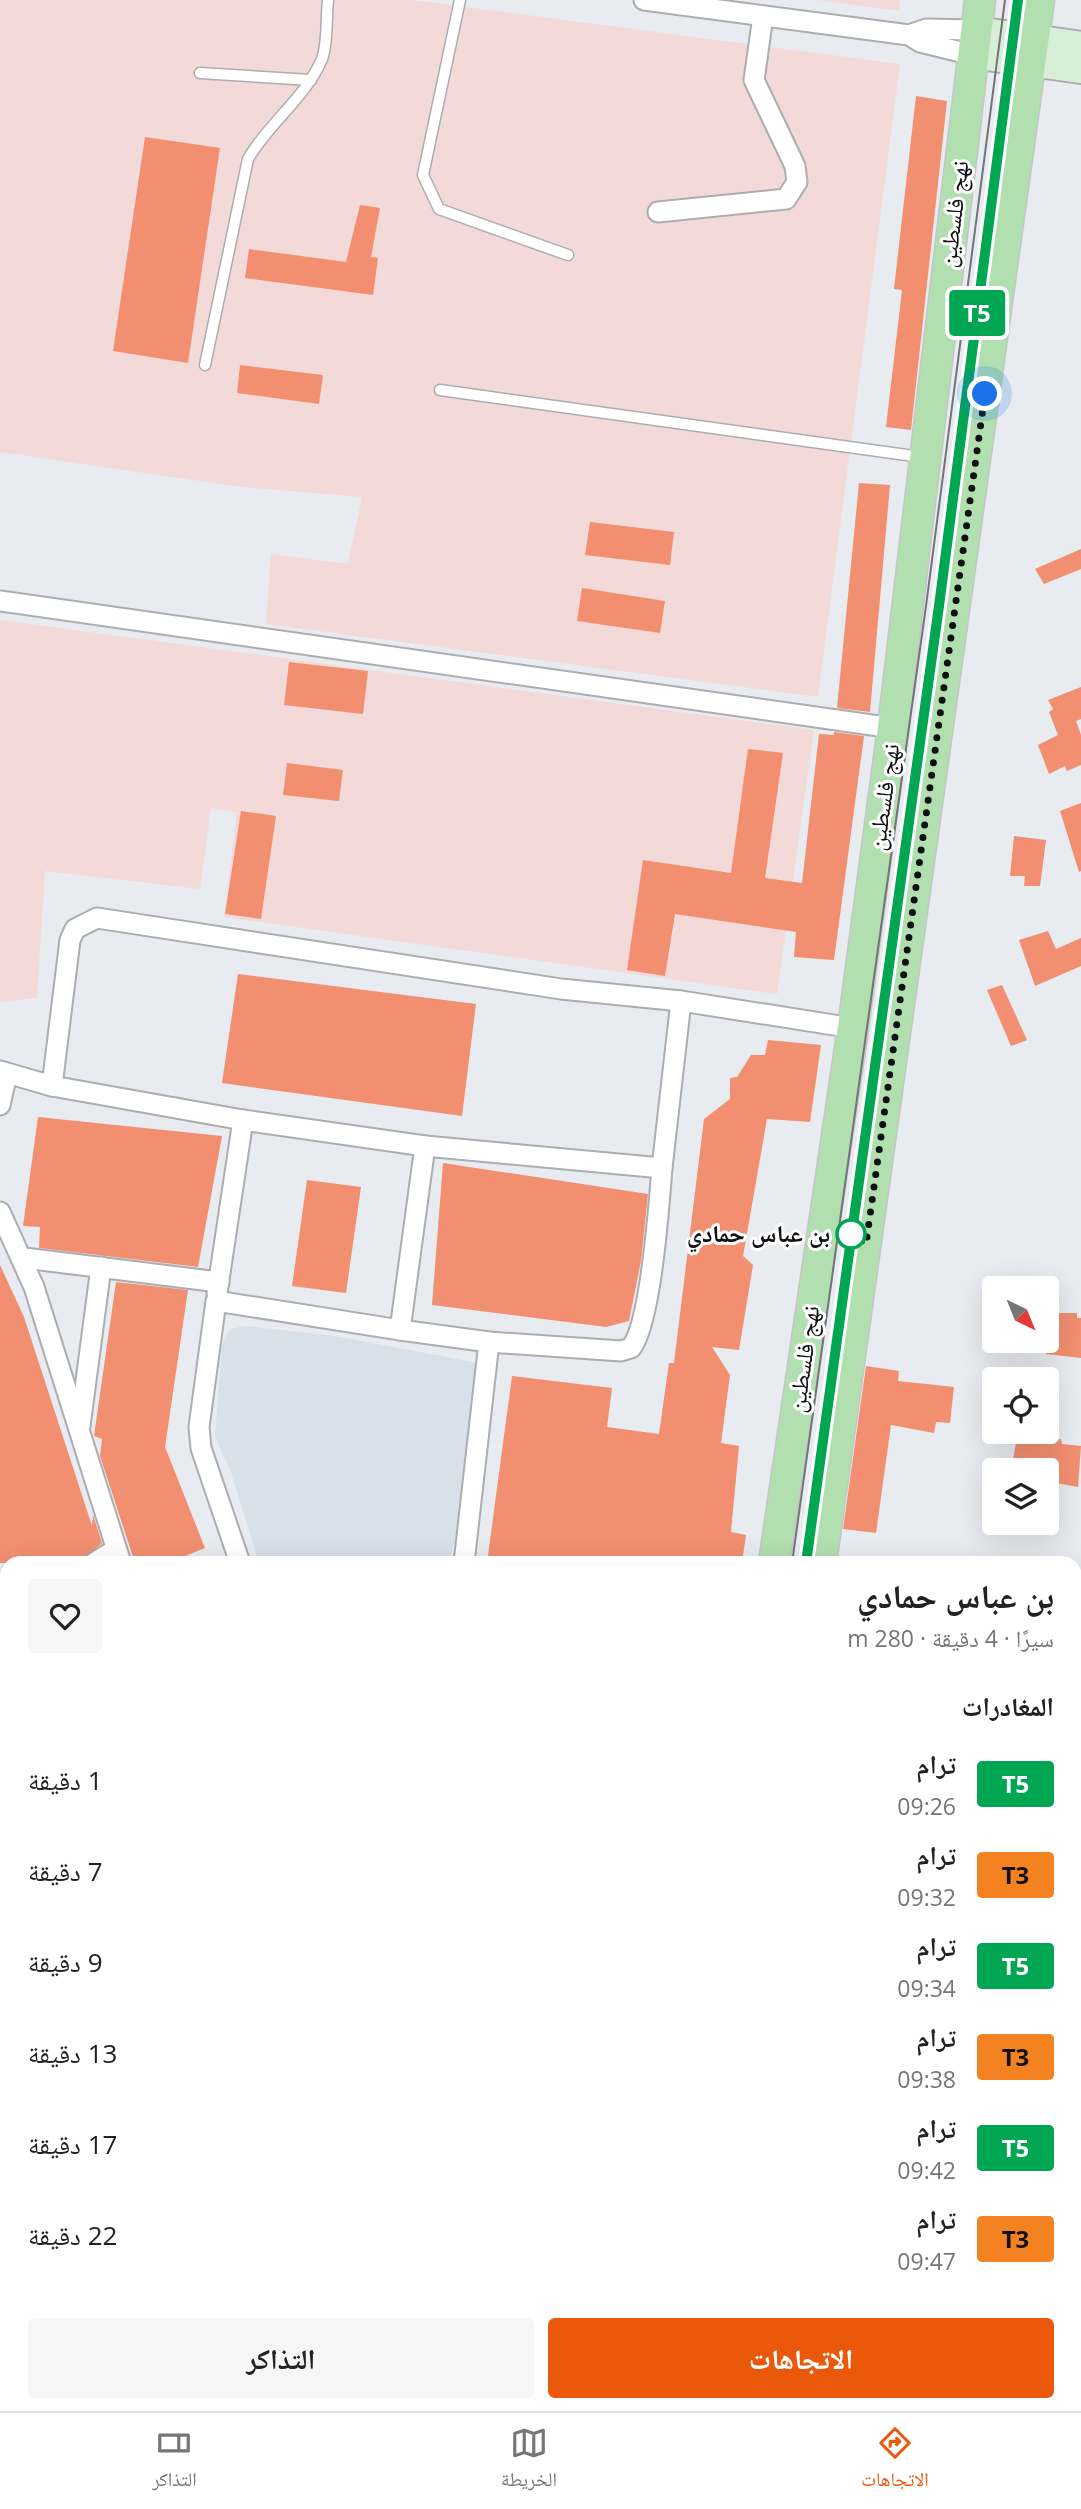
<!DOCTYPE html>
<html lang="ar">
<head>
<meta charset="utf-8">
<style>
  body { margin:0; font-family:"Open Sans","Noto Naskh Arabic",sans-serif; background:#f6f6f6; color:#222; direction:rtl; height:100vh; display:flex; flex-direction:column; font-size:26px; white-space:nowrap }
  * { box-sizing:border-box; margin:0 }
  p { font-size:23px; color:#767676 }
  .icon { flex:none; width:38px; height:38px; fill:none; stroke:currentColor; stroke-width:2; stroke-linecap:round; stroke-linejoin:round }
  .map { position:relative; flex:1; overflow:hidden; direction:ltr }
  .side { position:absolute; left:0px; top:1556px; width:1082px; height:856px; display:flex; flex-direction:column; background:#fff; border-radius:21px 21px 0 0; box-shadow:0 7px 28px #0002; direction:rtl }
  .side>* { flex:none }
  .badge { padding:0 14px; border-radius:5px; font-size:24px; line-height:46px }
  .needle { width:46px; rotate:137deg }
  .tools { position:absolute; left:982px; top:1276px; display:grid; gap:14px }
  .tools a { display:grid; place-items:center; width:77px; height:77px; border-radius:7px; background:#fff; box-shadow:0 7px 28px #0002; font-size:35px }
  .you { position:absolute; width:35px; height:35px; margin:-18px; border:5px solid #fff; border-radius:50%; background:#1a73e8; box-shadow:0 0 0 10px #1a73e833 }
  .map>.badge { position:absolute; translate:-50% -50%; box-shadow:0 0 0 4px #fff }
  h2 { padding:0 28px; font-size:26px; line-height:63px }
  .round { display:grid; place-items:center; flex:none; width:74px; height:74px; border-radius:7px; background:#f6f6f6 }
  .head { display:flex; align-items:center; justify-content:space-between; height:119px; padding:0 28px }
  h1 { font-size:33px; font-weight:800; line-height:52px }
  .button { display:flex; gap:14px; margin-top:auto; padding:14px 28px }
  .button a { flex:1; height:80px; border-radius:7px; background:#ea580c; color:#fff; font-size:28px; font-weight:800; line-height:80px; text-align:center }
  .button a+a { background:#f6f6f6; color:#222 }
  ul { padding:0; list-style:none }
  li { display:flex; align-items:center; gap:21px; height:91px; padding:0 28px }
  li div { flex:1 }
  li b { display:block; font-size:26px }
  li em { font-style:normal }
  li .badge { min-width:77px; font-weight:700; text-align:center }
  .tab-bar { display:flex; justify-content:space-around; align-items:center; height:98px; border-top:2px solid #e0e0e0; background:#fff; font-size:19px; color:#767676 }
  .tab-bar a { display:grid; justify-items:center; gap:4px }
  .tab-bar .current { color:#ea580c }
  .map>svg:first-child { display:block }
  .built { fill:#d8e0ea }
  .industrial { fill:#f4d9d9 }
  .building { fill:#f18f70 }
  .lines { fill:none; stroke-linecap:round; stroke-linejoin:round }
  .service-casing { stroke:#abadb1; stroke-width:13 }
  .minor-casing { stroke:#abadb1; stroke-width:23 }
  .secondary-casing { stroke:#abadb1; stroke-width:30 }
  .primary-casing { stroke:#c5c6c6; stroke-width:33 }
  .service { stroke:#fff; stroke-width:10 }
  .minor { stroke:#fff; stroke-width:19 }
  .secondary { stroke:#d8efd7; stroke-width:26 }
  .primary { stroke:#b1dfaf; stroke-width:30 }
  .tram { stroke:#727477; stroke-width:2 }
  .line-casing { stroke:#fff; stroke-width:16 }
  .line { stroke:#00a651; stroke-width:10 }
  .walk { stroke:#0f1011; stroke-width:7; stroke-dasharray:0 12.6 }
  .stop-dot { fill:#fff; stroke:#00a651; stroke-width:3.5 }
  .labels { text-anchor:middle; stroke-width:6; stroke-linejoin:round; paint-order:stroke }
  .street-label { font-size:24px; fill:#0f1011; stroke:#fff }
  .stop-label { font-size:24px; font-weight:bold; fill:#0f1011; stroke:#fff; text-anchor:end }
</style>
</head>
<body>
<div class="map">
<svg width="1081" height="2411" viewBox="0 0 1081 2411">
  <rect width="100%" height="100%" fill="#e8ebef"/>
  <g class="built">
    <path d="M245,1326L335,1336L478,1363L461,1516L449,1563H259L231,1472L215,1437L222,1344L230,1329Z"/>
    <path d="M0,2336L7,2337V2404L313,2405L312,2411H0Z"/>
  </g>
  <g class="industrial">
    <path d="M0,0H412L900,64L818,697L266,624L271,554L348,564L362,497L242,487L0,452Z"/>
    <path d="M818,0H900L899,11Z"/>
    <path d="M0,620L814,730L777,994L224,917L237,812L211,808L200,889L45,871L37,998L0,1002Z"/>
  </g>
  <g class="building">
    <path d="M916,96L947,101L911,430L886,427L902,290L894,289Z"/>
    <path d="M145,137L220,148L188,363L113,351Z"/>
    <path d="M360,205L380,208L371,257L378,258L373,295L245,278L249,249L346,262Z"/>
    <path d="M240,365L323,375L319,404L237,393Z"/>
    <path d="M859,483L890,485L870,712L837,708Z"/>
    <path d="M590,522L674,532L670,565L585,555Z"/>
    <path d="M1081,549V569L1044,584L1035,569Z"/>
    <path d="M582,588L665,601L660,633L577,621Z"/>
    <path d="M289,662L368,671L363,714L284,705Z"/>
    <path d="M1081,687V719L1076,721L1081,735V765L1067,771L1065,766L1049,774L1038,745L1058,735L1049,712L1053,709L1048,700Z"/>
    <path d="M834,732L864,736L834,960L794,957L796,932L675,914L665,976L627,970L643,860L731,873L748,749L783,753L765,878L802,883L819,734L834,735Z"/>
    <path d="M287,763L343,770L339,801L283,795Z"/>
    <path d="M1081,803V871L1079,872L1060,811Z"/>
    <path d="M241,811L276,816L261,919L225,914Z"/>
    <path d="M1014,836L1046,840L1040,886H1024L1025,876H1010Z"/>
    <path d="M1048,931L1056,949L1081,938V966L1035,986L1019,940Z"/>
    <path d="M238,974L476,1004L462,1116L222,1083Z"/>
    <path d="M1002,985L1027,1040L1011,1046L987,990Z"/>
    <path d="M768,1040L821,1045L810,1122L767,1119L743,1256L753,1265L739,1350L712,1347L730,1375L721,1443L739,1446L731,1532L746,1535L742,1563H487L512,1376L612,1388L607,1427L659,1434L669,1363H674L704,1119L730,1099V1078L737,1077L751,1055H765Z"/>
    <path d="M38,1117L222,1136L198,1267L39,1248L40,1227L23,1226Z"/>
    <path d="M443,1163L648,1194L641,1261L629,1321L606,1327L432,1305Z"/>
    <path d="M307,1180L361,1187L346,1293L292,1286Z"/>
    <path d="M0,1265L24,1317L92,1526L93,1515L102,1543L79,1563H0Z"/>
    <path d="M116,1282L188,1290L165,1447L205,1548L168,1563H135L100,1456L102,1439L94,1436Z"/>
    <path d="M1046,1313H1077V1318H1081V1358L1046,1354Z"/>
    <path d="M866,1366L899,1371L898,1381L954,1387L950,1423L936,1422L934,1433L891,1425L876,1533L843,1529Z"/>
    <path d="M1061,1439L1062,1444L1081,1446L1078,1487L1046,1481V1470H1011L1016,1443H1022V1440Z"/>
  </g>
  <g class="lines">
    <defs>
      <g id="service">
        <path d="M460,0L423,175L439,209L568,255"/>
        <path d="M200,73L311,80"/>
        <path d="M205,365L248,159C268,124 306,97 322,59C328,43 326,18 328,0"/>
        <path d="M440,390L921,457"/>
      </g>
      <g id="minor">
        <path d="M644,0L909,35L920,42L973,55"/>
        <path d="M909,35L926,29L976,30"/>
        <path d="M658,212L786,199L797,182L795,166L754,80L763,16"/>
        <path d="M0,601L893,728"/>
        <path d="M0,1071L52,1086L243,1120L425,1146L400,1330L489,1342L464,1563"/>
        <path d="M52,1086L70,940L75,929L97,918L561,989L681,1001"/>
        <path d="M0,1105L7,1074"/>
        <path d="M425,1146L662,1168C659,1205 651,1323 631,1348L621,1351L489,1342"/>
        <path d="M662,1168L681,1001L853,1028"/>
        <path d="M0,1212L34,1287L121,1563"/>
        <path d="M24,1258L219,1282"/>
        <path d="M217,1293L243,1120"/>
        <path d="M80,1426L101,1267"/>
        <path d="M94,1563L116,1549"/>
        <path d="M240,1563L201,1448L199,1427L216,1301L400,1330"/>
        <path d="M0,1635L7,1642"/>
        <path d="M0,1899L7,1903"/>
        <path d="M0,2059L7,2052"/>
        <path d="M557,2404L602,2411"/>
        <path d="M331,2411L332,2404"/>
        <path d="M621,2411L622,2404"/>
      </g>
      <g id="secondary">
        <path d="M976,30L1081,45"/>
        <path d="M973,55L1081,70"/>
      </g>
      <g id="primary">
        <path d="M774,1563L853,1028L893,728L980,0"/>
        <path d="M821,1563L1039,0"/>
        <path d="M657,2411V2404"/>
        <path d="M712,2411L713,2404"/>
      </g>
    </defs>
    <use href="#service" class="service-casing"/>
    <use href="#minor" class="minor-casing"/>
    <use href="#secondary" class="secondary-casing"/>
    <use href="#primary" class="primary-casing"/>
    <use href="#service" class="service"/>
    <use href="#minor" class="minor"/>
    <use href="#secondary" class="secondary"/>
    <use href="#primary" class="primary"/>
    <g class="tram">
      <path d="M792,1563L926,606L1005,0"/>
      <path d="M806,1563L939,605L1017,0"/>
      <path d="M677,2411L678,2404"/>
      <path d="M690,2411V2404"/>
    </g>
  </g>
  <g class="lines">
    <defs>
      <path id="line" d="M806,1563L939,606L1018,0"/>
    </defs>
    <use href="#line" class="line-casing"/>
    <use href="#line" class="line"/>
    <path class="walk" d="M851,1234L866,1244L985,394"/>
  </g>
  <circle class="stop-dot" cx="851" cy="1234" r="14"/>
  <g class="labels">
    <g class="street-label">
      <text transform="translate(954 214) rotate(-83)" y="8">نهج فلسطين</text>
      <text transform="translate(884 797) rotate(-82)" y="8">نهج فلسطين</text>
      <text transform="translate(804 1359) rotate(-82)" y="8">نهج فلسطين</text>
    </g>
    <g class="stop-label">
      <text x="830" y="1242">بن عباس حمادي</text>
    </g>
  </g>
</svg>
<div class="tools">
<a><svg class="needle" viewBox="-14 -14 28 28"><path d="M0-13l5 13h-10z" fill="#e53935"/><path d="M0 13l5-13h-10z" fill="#767676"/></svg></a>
<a><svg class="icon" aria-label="locate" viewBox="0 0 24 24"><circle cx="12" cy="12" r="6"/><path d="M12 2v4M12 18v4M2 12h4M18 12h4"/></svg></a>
<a><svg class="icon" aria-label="layers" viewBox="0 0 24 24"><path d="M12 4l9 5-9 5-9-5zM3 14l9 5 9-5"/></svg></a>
</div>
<div class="you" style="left:985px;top:394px"></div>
<b class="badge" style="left:977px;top:313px;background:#00a651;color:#fff">T5</b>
<section class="side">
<div class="head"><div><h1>بن عباس حمادي</h1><p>سيرًا · 4 دقيقة · 280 m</p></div><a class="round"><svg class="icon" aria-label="heart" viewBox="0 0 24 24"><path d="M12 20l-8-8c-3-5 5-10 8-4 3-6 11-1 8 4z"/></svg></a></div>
<h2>المغادرات</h2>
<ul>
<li><span class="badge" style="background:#00a651;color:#fff">T5</span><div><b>ترام</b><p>09:26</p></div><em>1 دقيقة</em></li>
<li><span class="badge" style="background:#f58220;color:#111">T3</span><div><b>ترام</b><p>09:32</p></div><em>7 دقيقة</em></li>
<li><span class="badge" style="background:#00a651;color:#fff">T5</span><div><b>ترام</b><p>09:34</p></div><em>9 دقيقة</em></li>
<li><span class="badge" style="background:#f58220;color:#111">T3</span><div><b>ترام</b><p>09:38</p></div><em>13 دقيقة</em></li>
<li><span class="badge" style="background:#00a651;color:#fff">T5</span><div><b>ترام</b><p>09:42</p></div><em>17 دقيقة</em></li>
<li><span class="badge" style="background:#f58220;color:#111">T3</span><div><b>ترام</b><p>09:47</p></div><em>22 دقيقة</em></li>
</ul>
<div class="button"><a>الاتجاهات</a><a>التذاكر</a></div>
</section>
</div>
<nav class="tab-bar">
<a class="current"><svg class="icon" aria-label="directions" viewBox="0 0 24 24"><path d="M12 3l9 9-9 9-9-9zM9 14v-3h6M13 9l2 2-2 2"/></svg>الاتجاهات</a>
<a><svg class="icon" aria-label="map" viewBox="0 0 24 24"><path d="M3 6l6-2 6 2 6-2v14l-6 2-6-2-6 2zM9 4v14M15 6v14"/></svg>الخريطة</a>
<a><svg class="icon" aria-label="tickets" viewBox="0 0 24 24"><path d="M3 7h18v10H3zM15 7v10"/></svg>التذاكر</a>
</nav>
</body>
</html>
